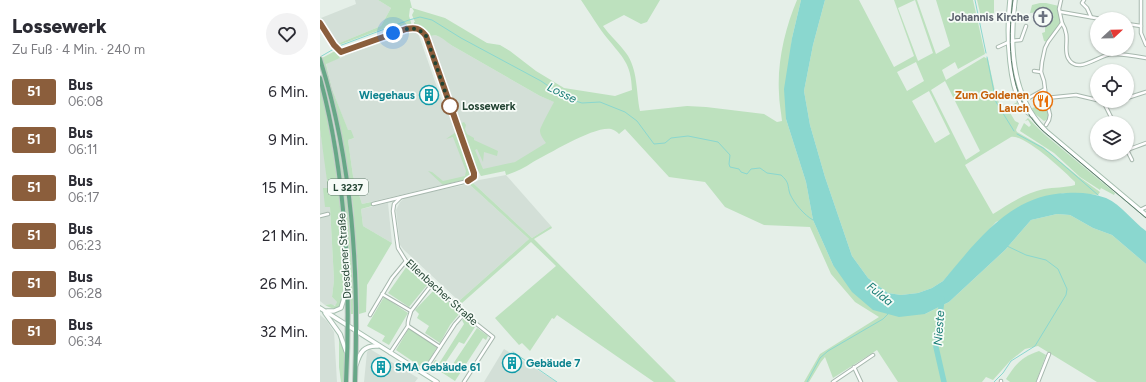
<!DOCTYPE html>
<html lang="de">
<head>
<meta charset="utf-8">
<style>
  body { margin:0; font-family:Figtree,sans-serif; background:#f2f2f3; color:#2b2b33; height:100vh; display:flex; flex-direction:column; font-size:15px; white-space:nowrap }
  * { box-sizing:border-box; margin:0 }
  p { font-size:13px; color:#7c7c81 }
  .icon { flex:none; width:22px; height:22px; fill:none; stroke:currentColor; stroke-width:2; stroke-linecap:round; stroke-linejoin:round }
  .map { position:relative; flex:1; overflow:hidden }
  .panel { display:flex; flex-direction:column; background:#fff; width:320px }
  .panel>* { flex:none }
  .badge { padding:0 8px; border-radius:3px; font-size:14px; line-height:26px }
  .needle { width:26px; rotate:68deg }
  .tools { position:absolute; left:770px; top:12px; display:grid; gap:8px }
  .tools a { display:grid; place-items:center; width:44px; height:44px; border-radius:50%; background:#fff; box-shadow:0 1px 3px #0004; font-size:20px }
  .you { position:absolute; width:20px; height:20px; margin:-10px; border:3px solid #fff; border-radius:50%; background:#1a73e8; box-shadow:0 0 0 6px #1a73e833 }
  .map>.badge { position:absolute; translate:-50% -50%; box-shadow:0 0 0 2px #fff }
  .round { display:grid; place-items:center; flex:none; width:42px; height:42px; border-radius:21px; background:#f2f2f3 }
  .head { display:flex; align-items:center; justify-content:space-between; height:68px; padding:0 12px }
  h1 { font-size:19px; font-weight:800; line-height:30px }
  ul { padding:0; list-style:none }
  li { display:flex; align-items:center; gap:12px; height:48px; padding:0 12px }
  li div { flex:1 }
  li b { display:block; font-size:15px }
  li em { font-style:normal }
  li .badge { min-width:44px; font-weight:700; text-align:center }
  main { display:flex; flex:1; min-height:0 }
  .map>svg:first-child { display:block }
  .built { fill:#d3dfd7 }
  .green { fill:#bde1be; fill-rule:evenodd }
  .water { fill:#8ad7cf }
  .lines { fill:none; stroke-linecap:round; stroke-linejoin:round }
  .stream { stroke:#8ad7cf; stroke-width:1 }
  .river { stroke:#8ad7cf; stroke-width:5.5 }
  .minor-casing { stroke:#a7b8ae; stroke-width:4.5 }
  .secondary-casing { stroke:#a6bfb0; stroke-width:5.5 }
  .primary-casing { stroke:#c1cac6; stroke-width:6 }
  .minor { stroke:#fff; stroke-width:2.5 }
  .secondary { stroke:#fff; stroke-width:3.5 }
  .primary { stroke:#67a787; stroke-width:4 }
  .tram { stroke:#5d7e6d; stroke-width:1 }
  .line-casing { stroke:#fff; stroke-width:9 }
  .line { stroke:#8b5e3c; stroke-width:6 }
  .walk { stroke:#224332; stroke-width:4; stroke-dasharray:0 7.2 }
  .stop-dot { fill:#fff; stroke:#8b5e3c; stroke-width:2 }
  .labels { text-anchor:middle; stroke-width:3.5; stroke-linejoin:round; paint-order:stroke }
  .shield { fill:#f6fbf7; stroke:#627a6d; stroke-width:1 }
  .shield-label { font-size:10px; font-weight:bold; fill:#224332 }
  .worship-label { font-size:11px; font-weight:bold; fill:#5b616d; stroke:#f6fbf7; text-anchor:end }
  .culture-label { font-size:11px; font-weight:bold; fill:#0d838f; stroke:#f6fbf7; text-anchor:start }
  .food-label { font-size:11px; font-weight:bold; fill:#c56008; stroke:#f6fbf7; text-anchor:end }
  .stop-label { font-size:11px; font-weight:bold; fill:#224332; stroke:#f6fbf7; text-anchor:start }
  .street-label { font-size:11px; fill:#224332; stroke:#f6fbf7 }
  .water-label { font-size:12px; font-style:italic; fill:#187d75; stroke:#f6fbf7 }
</style>
</head>
<body>
<main>
<section class="panel">
<div class="head"><div><h1>Lossewerk</h1><p>Zu Fuß · 4 Min. · 240 m</p></div><a class="round"><svg class="icon" aria-label="heart" viewBox="0 0 24 24"><path d="M12 20l-8-8c-3-5 5-10 8-4 3-6 11-1 8 4z"/></svg></a></div>
<ul>
<li><span class="badge" style="background:#8b5e3c;color:#fff">51</span><div><b>Bus</b><p>06:08</p></div><em>6 Min.</em></li>
<li><span class="badge" style="background:#8b5e3c;color:#fff">51</span><div><b>Bus</b><p>06:11</p></div><em>9 Min.</em></li>
<li><span class="badge" style="background:#8b5e3c;color:#fff">51</span><div><b>Bus</b><p>06:17</p></div><em>15 Min.</em></li>
<li><span class="badge" style="background:#8b5e3c;color:#fff">51</span><div><b>Bus</b><p>06:23</p></div><em>21 Min.</em></li>
<li><span class="badge" style="background:#8b5e3c;color:#fff">51</span><div><b>Bus</b><p>06:28</p></div><em>26 Min.</em></li>
<li><span class="badge" style="background:#8b5e3c;color:#fff">51</span><div><b>Bus</b><p>06:34</p></div><em>32 Min.</em></li>
</ul>
</section>
<div class="map">
<svg width="826" height="382" viewBox="0 0 826 382">
  <rect width="100%" height="100%" fill="#e5efe8"/>
  <g class="built">
    <path d="M35,0H58L71,8L61,26L17,44L1,18L36,4Z"/>
    <path d="M87,31H94L98,33L125,110L128,109L137,133L150,175L147,179L42,204L33,176L28,140L34,138L28,131L12,89L6,63L25,56V54Z"/>
    <path d="M108,35H113L122,37L131,45L220,96L237,103V145L161,176L149,153Z"/>
    <path d="M0,129L7,171L10,207L14,280L12,297L17,302L16,305L13,306L11,304L5,305L0,301Z"/>
    <path d="M186,175L231,226L212,238L153,183L159,180Z"/>
    <path d="M149,184L209,239L139,301L84,250L80,245L76,210L80,202L86,197Z"/>
    <path d="M68,203L72,243L43,226L41,209Z"/>
    <path d="M0,315L7,321L14,332L17,382H0Z"/>
    <path d="M50,349L98,378L95,382H44L47,352Z"/>
    <path d="M184,349L237,382H164Z"/>
  </g>
  <g class="green">
    <path d="M58,0H90L92,8L125,18L167,43L180,45L190,51L216,71L244,88L295,96L312,90C311,63 303,58 287,38C278,27 270,13 261,0H340L327,22L321,24L304,15L283,26C290,36 299,43 306,53C318,69 316,92 320,111L367,106L386,107L444,114L457,122L462,121C461,111 459,102 459,93C457,63 465,28 477,0H481L472,38L466,119L486,182L493,220L513,265L605,314L629,302L685,250L711,220L737,214L750,215L773,228L792,235L826,264V382H777L718,346L705,349L690,361L673,380L666,377L662,382H578L557,350L513,378L505,357L501,362L489,382H484L500,354L559,317L535,302L511,274L490,227L444,225L405,207L385,182L349,177L305,129L299,134C297,132 295,130 291,129C274,126 229,154 213,162C204,168 196,172 186,175L185,171L161,176L149,153L139,124L144,122L146,125L145,129L147,134L154,138V140L178,151L177,156L164,152L163,162L157,149L155,150L163,169L195,162L226,143C224,140 220,135 220,131C220,127 231,108 234,102L220,96L131,45C124,40 118,33 110,36L118,59L116,60C112,48 110,27 94,25V22H95L92,15L94,11L92,8H90L89,16L92,26C72,30 52,42 32,46C28,47 25,49 20,49L77,27H68L19,45L17,44L61,26L71,8Z"/>
    <path d="M505,0H539L574,67L594,56L574,0H597L616,54L630,46L616,0H653L665,54L638,69L635,62L622,70L626,80L664,57L668,59L676,96L683,111L697,102L698,105L689,111L695,121L699,123L696,130L697,132L723,147L759,177L780,192L778,195L756,193H743L676,222L623,281L612,288L598,293L581,295L568,293L548,278L532,256L505,177L490,125L484,91L493,45ZM595,0L613,53L598,61L578,8ZM596,62L604,81L587,91L577,72ZM625,81L660,151L646,160L611,90ZM609,91L630,134L615,143L592,101ZM691,137C705,134 745,172 755,182V185C745,188 734,187 724,189C705,193 689,204 673,214L645,165Z"/>
    <path d="M657,0H674V13L661,17Z"/>
    <path d="M720,3H726L739,6L742,23L728,42L724,41L722,33L725,32V26L727,25L728,23L726,11L710,13L712,5Z"/>
    <path d="M15,51L20,58L6,64L12,89L28,130H31L34,138L28,140L33,176L42,204L51,202L52,206L41,209L43,226L72,243L47,285L46,312L39,314L38,269L33,206L23,142L15,107L2,58Z"/>
    <path d="M0,86C13,141 21,196 23,252C24,270 26,289 20,306C15,310 10,308 5,305L11,304L15,306L17,302L12,297L14,280L10,207H5L3,188H8L0,129Z"/>
    <path d="M722,105L723,107L727,106L729,114L728,119L724,121L714,113L712,108Z"/>
    <path d="M708,118L724,134L795,193L794,195L781,188L780,190L760,177L734,153L700,131L704,123L709,127L711,125L708,120L705,121Z"/>
    <path d="M16,131C28,192 33,253 35,314H31L29,267L23,194Z"/>
    <path d="M136,132L150,175L147,179L123,185L108,171L112,172L123,181L145,176L146,171L133,137L126,139Z"/>
    <path d="M153,183L212,238L231,226L232,228L214,239L356,382H334L237,315L234,319L232,318L210,351L202,343L199,345L175,318L236,266L211,242L142,303L139,301L209,239L149,184Z"/>
    <path d="M87,266L108,284L89,307L68,293Z"/>
    <path d="M115,289L140,313L130,325L120,343L105,333L109,326L97,318L99,314L95,310Z"/>
    <path d="M64,297L88,313L69,345L62,341L65,336L47,326Z"/>
    <path d="M145,317L155,327L144,344L139,342L123,366L129,370L127,373L157,328L168,336L166,340L163,338L135,381L112,366L115,360L120,362L144,324L142,320Z"/>
    <path d="M89,328L117,347L104,369L76,350Z"/>
    <path d="M19,335L25,354L24,382H21L19,367Z"/>
    <path d="M719,351L726,355L716,382H690L686,379C696,364 701,357 719,351Z"/>
  </g>
  <path class="water" d="M481,0H505L493,45L484,91L490,125L505,177L532,256L548,278L568,293L581,295L598,293L612,288L623,281C657,241 690,195 746,193C760,192 773,193 786,198C802,205 812,221 826,231V264L792,235L773,228L750,215L737,214L711,220L685,250L629,302L605,314L579,317L553,310L532,292L513,265L493,220L486,182L466,119L464,89L472,38Z"/>
  <g class="lines">
    <g class="stream">
      <path d="M655,0L666,53"/>
      <path d="M0,57L19,46L89,20L100,17L112,20L141,38L221,81L246,98L262,103L280,102L305,112L317,121L334,144L345,143L351,138L368,136L398,142L410,155L409,164L410,167L419,169L421,172L427,174L431,169L440,168L447,173L461,175C470,183 467,185 470,194C474,203 484,215 493,220"/>
      <path d="M667,57L676,102L694,131"/>
      <path d="M697,134L723,148L732,155L778,195"/>
      <path d="M193,352L237,382"/>
      <path d="M487,382L500,358L508,351L563,319L569,313"/>
      <path d="M674,382L683,373L691,361L715,346L746,295L747,289L738,269L726,260L706,255L687,246"/>
    </g>
    <path class="river" d="M622,299L616,347L624,382"/>
    <defs>
      <g id="minor">
        <path d="M764,0L762,3L767,8L771,17"/>
        <path d="M821,0V33L826,45"/>
        <path d="M741,12L781,19"/>
        <path d="M0,23L14,45L21,52L86,29C95,27 100,28 106,36L154,173V177L148,181L53,204"/>
        <path d="M742,23C751,37 743,48 748,58C757,76 780,54 792,54C804,54 815,56 826,58"/>
        <path d="M807,24L821,26"/>
        <path d="M678,47L691,41L701,40L706,26"/>
        <path d="M714,71L721,72"/>
        <path d="M726,98L756,95L777,100"/>
        <path d="M807,98L826,92"/>
        <path d="M707,99L725,89"/>
        <path d="M780,101L786,104L797,101"/>
        <path d="M784,103L794,123"/>
        <path d="M726,125L729,120L730,115L726,98L724,81L721,72L722,62L725,48L728,42L742,23L739,9L741,0"/>
        <path d="M807,150L826,143"/>
        <path d="M807,150L812,160"/>
        <path d="M80,198L74,204L73,211L78,248L86,261L144,312V314L173,337L144,382"/>
        <path d="M820,210L826,207"/>
        <path d="M0,216L8,214"/>
        <path d="M62,294L91,311"/>
        <path d="M50,315L72,278L86,261"/>
        <path d="M88,326L120,347"/>
        <path d="M70,353L88,326C87,321 90,316 91,311L112,284"/>
        <path d="M534,367L541,382"/>
        <path d="M103,373L135,324L144,314"/>
        <path d="M513,382L553,355"/>
        <path d="M681,382V381"/>
        <path d="M718,382L729,354"/>
      </g>
      <g id="secondary">
        <path d="M690,0C687,26 686,100 711,115"/>
        <path d="M695,0C689,46 691,97 726,131L826,215"/>
        <path d="M0,308L117,382"/>
        <path d="M7,311H14L21,308L26,292"/>
        <path d="M5,313L20,334L26,351"/>
        <path d="M36,365C40,352 44,345 58,346"/>
      </g>
      <g id="primary">
        <path d="M0,59C33,163 39,274 35,382"/>
        <path d="M0,78C26,173 31,284 26,382"/>
      </g>
    </defs>
    <use href="#minor" class="minor-casing"/>
    <use href="#secondary" class="secondary-casing"/>
    <use href="#primary" class="primary-casing"/>
    <use href="#minor" class="minor"/>
    <use href="#secondary" class="secondary"/>
    <use href="#primary" class="primary"/>
    <path class="tram" d="M693,0C687,42 688,99 722,130L826,218"/>
  </g>
  <g class="lines">
    <defs>
      <path id="line" d="M0,23L14,45L21,52L86,29C95,27 100,28 106,36L154,173V177L148,181"/>
    </defs>
    <use href="#line" class="line-casing"/>
    <use href="#line" class="line"/>
    <path class="walk" d="M73,33C85,29 96,24 106,36L130,106"/>
  </g>
  <defs>
    <symbol id="church-ring" viewBox="-11 -11 22 22"><circle r="9.5" fill="#f6fbf7" stroke="#6b7280" stroke-width="1.5"/><path d="M-1.2-6h2.4v3.5h3.3v2.4h-3.3V6h-2.4V-.1h-3.3v-2.4h3.3Z" fill="#6b7280"/></symbol>
    <symbol id="building-ring" viewBox="-11 -11 22 22"><circle r="9.5" fill="#f6fbf7" stroke="#0f9aa8" stroke-width="1.5"/><path d="M-4-6H4V6H1V3H-1V6H-4ZM-2.5-4.3h1.7v1.8h-1.7ZM.8-4.3h1.7v1.8H.8ZM-2.5-1h1.7V.8h-1.7ZM.8-1h1.7V.8H.8Z" fill="#0f9aa8"/></symbol>
    <symbol id="restaurant-ring" viewBox="-11 -11 22 22"><circle r="9.5" fill="#f6fbf7" stroke="#e8710a" stroke-width="1.5"/><path d="M-5-6h1v4h1v-4h1v4h1v-4h1v5L-1.5 .5V6h-2V.5L-5-1ZM5-6V6H3V1.5H1.5Q1.5-4 5-6Z" fill="#e8710a"/></symbol>
  </defs>
  <g fill-rule="evenodd">
    <use href="#church-ring" x="712" y="6" width="22" height="22"/>
    <use href="#building-ring" x="98" y="84" width="22" height="22"/>
    <use href="#restaurant-ring" x="712" y="90" width="22" height="22"/>
    <use href="#building-ring" x="181" y="352" width="22" height="22"/>
    <use href="#building-ring" x="50" y="356" width="22" height="22"/>
  </g>
  <circle class="stop-dot" cx="130" cy="106" r="8"/>
  <g class="labels">
    <rect class="shield" x="8" y="179" width="40" height="16" rx="3"/>
    <g class="shield-label">
      <text x="28" y="191">L 3237</text>
    </g>
    <g class="worship-label">
      <text x="709" y="21">Johannis Kirche</text>
    </g>
    <g class="culture-label">
      <text x="95" y="99" text-anchor="end">Wiegehaus</text>
      <text x="206" y="367">Gebäude 7</text>
      <text x="75" y="371">SMA Gebäude 61</text>
    </g>
    <g class="food-label">
      <text x="709" y="99">Zum Goldenen<tspan x="709" dy="13">Lauch</tspan></text>
    </g>
    <g class="stop-label">
      <text x="142" y="110">Lossewerk</text>
    </g>
    <g class="street-label">
      <text transform="translate(24 256) rotate(-94)" y="4">Dresdener Straße</text>
      <text transform="translate(122 292) rotate(42)" y="4">Ellenbacher Straße</text>
    </g>
    <g class="water-label">
      <text transform="translate(242 93) rotate(26)" y="4">Losse</text>
      <text transform="translate(560 294) rotate(39)" y="4">Fulda</text>
      <text transform="translate(619 328) rotate(-86)" y="4">Nieste</text>
    </g>
  </g>
</svg>
<div class="tools">
<a><svg class="needle" viewBox="-14 -14 28 28"><path d="M0-13l5 13h-10z" fill="#e53935"/><path d="M0 13l5-13h-10z" fill="#7c7c81"/></svg></a>
<a><svg class="icon" aria-label="locate" viewBox="0 0 24 24"><circle cx="12" cy="12" r="6"/><path d="M12 2v4M12 18v4M2 12h4M18 12h4"/></svg></a>
<a><svg class="icon" aria-label="layers" viewBox="0 0 24 24"><path d="M12 4l9 5-9 5-9-5zM3 14l9 5 9-5"/></svg></a>
</div>
<div class="you" style="left:73px;top:33px"></div>
</div>
</main>
</body>
</html>
